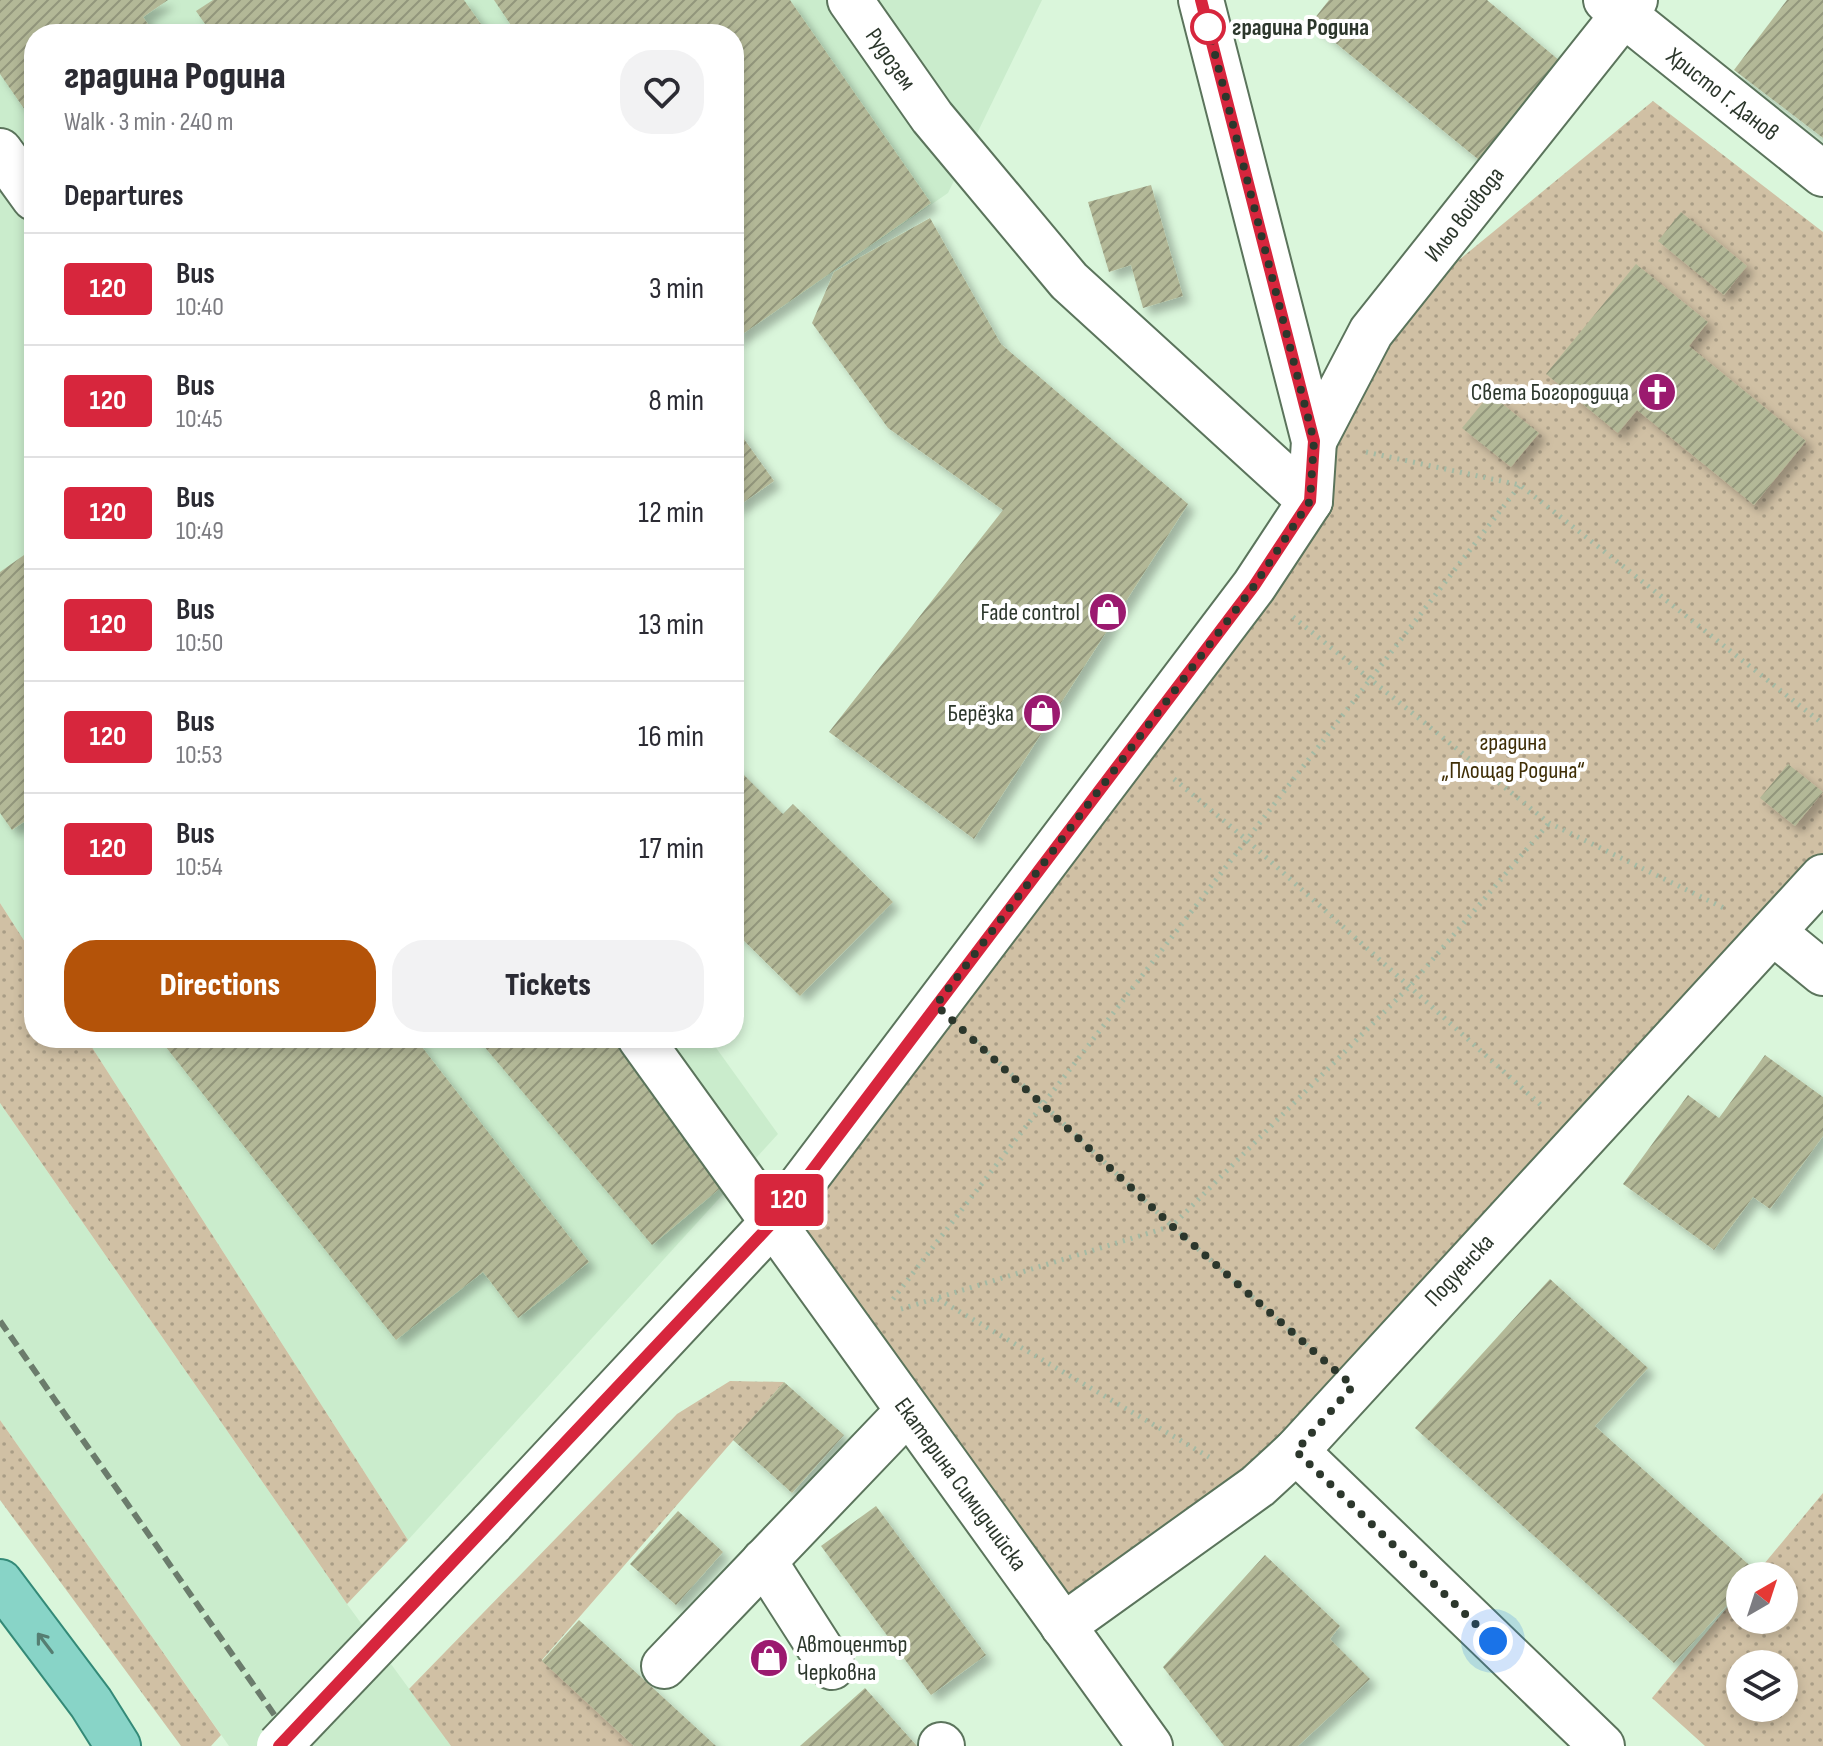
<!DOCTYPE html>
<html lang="en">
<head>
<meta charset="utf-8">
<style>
  body { margin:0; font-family:"Sofia Sans Condensed",sans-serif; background:#f2f2f3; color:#2b2b33; height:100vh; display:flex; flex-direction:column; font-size:30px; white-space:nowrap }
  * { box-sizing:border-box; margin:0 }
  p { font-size:26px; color:#7c7c81 }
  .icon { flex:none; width:44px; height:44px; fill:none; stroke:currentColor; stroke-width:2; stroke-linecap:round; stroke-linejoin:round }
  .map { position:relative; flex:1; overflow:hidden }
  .drawer { position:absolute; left:24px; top:24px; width:720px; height:1024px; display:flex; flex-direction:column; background:#fff; border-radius:32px; box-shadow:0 4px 12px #0003 }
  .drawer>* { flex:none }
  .badge { padding:0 16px; border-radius:6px; font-size:28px; line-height:52px }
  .needle { width:52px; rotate:39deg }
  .tools { position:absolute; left:1726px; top:1562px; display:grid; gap:16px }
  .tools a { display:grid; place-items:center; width:72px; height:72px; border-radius:50%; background:#fff; box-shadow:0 4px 12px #0003; font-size:40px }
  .you { position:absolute; width:40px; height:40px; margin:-20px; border:6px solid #fff; border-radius:50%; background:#1a73e8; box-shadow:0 0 0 12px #1a73e833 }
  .map>.badge { position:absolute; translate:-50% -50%; box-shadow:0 0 0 4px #fff }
  h2 { padding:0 40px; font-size:30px; line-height:72px }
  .round { display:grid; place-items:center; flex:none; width:84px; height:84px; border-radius:32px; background:#f2f2f3 }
  .head { display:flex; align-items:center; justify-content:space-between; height:136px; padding:0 40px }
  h1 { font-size:38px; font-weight:800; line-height:60px }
  .cta { display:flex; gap:16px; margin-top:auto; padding:16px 40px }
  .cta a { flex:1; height:92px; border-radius:32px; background:#b45309; color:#fff; font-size:32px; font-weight:800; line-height:92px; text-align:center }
  .cta a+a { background:#f2f2f3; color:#2b2b33 }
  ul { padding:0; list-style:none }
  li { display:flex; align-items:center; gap:24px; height:112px; padding:0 40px; border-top:2px solid #e1e1e2 }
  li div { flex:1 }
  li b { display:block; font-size:30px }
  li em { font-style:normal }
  li .badge { min-width:88px; font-weight:700; text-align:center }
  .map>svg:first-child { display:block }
  .built { fill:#caeccc }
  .green { fill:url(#green-dots); fill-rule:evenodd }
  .building { fill:url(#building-hatch); filter:url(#shadow) }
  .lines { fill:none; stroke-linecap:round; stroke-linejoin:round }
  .minor-casing { stroke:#5b745c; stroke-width:48 }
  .major-casing { stroke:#348a78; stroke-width:48 }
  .path { stroke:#a4baa4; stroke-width:5; stroke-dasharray:2 6; stroke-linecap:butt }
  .minor { stroke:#fff; stroke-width:44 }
  .major { stroke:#88d4c7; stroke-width:44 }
  .rail { stroke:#6b7c6c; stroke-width:6; stroke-dasharray:12 6; stroke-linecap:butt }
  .minor-bridge-casing { stroke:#5b745c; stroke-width:48; stroke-linecap:butt }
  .minor-bridge { stroke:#fff; stroke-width:44 }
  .oneway { stroke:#557e72 }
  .line-casing { stroke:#fff; stroke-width:18 }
  .line { stroke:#d7263d; stroke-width:12 }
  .walk { stroke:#2c372c; stroke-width:8; stroke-dasharray:0 14.4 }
  .stop-dot { fill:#fff; stroke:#d7263d; stroke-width:4 }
  .labels { text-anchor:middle; stroke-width:8; stroke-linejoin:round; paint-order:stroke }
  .stop-label { font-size:24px; font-weight:bold; fill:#2c372c; stroke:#fff; text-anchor:start }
  .street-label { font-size:24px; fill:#2c372c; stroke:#fff }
  .poi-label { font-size:24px; fill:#2c372c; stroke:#fff; text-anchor:end }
  .park-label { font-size:24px; fill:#3f2e06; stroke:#fff }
</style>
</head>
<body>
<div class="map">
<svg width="1823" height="1746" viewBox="0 0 1823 1746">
  <defs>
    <pattern id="green-dots" width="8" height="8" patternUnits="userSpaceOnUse" patternTransform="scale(2)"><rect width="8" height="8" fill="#d0c0a4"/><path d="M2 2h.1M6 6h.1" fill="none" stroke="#a99d86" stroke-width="1.8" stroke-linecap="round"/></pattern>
    <pattern id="building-hatch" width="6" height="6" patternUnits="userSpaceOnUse" patternTransform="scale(2)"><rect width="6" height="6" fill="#b3b897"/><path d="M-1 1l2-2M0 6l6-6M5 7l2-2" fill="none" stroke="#92967b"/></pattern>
    <filter id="shadow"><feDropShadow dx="7" dy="7" stdDeviation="4" flood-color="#0004"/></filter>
  </defs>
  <rect width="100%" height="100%" fill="#daf6db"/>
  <g class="built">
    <path d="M0,0H1042L948,193L734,340V34H34V956L0,903Z"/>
    <path d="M86,1038H709L778,1134L408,1540Z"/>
    <path d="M0,1103L347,1604L451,1746H229L0,1420Z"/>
  </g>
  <g class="green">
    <path d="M1653,101L1823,232V877L1353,1386L1063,1626L773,1222L1254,586L1371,332Z"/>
    <path d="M0,903L34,956V1038H86L408,1540L347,1604L0,1103Z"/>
    <path d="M730,1381L784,1382L542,1660L634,1746H451L409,1689L677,1414Z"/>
    <path d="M0,1420L221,1735L211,1746H181L0,1500Z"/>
    <path d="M1823,1493V1746H1705L1652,1698L1740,1592V1620H1784V1576H1754ZM1740,1664H1784V1708H1740Z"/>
  </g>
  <g class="building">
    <path d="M0,0H168L143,17L155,34H34V123L0,74Z"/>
    <path d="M213,0H464L488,34H212L196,11Z"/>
    <path d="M494,0H790L931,203L734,340V34H517Z"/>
    <path d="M1329,0H1487L1560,61L1479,160L1311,23Z"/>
    <path d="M1787,0H1823V138L1734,70Z"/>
    <path d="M1151,185L1183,296L1143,308L1131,265L1109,272L1088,202Z"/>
    <path d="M1681,212L1747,266L1724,295L1658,241Z"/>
    <path d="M930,218L1001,344L1188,504L974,839L829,732L1003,510L888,428L812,323L834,272Z"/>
    <path d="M1636,264L1708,322L1689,346L1806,441L1754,505L1637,410L1618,433L1546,374Z"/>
    <path d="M1490,394L1539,433L1511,467L1462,428Z"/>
    <path d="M734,425L774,481L734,509Z"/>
    <path d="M34,548V815L12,830L0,813V572Z"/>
    <path d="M1788,764L1823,792L1795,826L1760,798Z"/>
    <path d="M734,765L783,814L793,804L893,902L800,996L734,931Z"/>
    <path d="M167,1038H415L589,1262L518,1318L483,1272L396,1340L162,1042Z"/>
    <path d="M477,1038H621L736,1175L652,1245Z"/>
    <path d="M1765,1055L1823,1097V1136L1770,1209L1753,1197L1714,1250L1623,1184L1688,1095L1719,1118Z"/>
    <path d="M1550,1279L1648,1368L1595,1426L1757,1572L1753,1576H1740V1591L1674,1663L1415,1428Z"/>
    <path d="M784,1382L844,1435L792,1493L733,1440Z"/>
    <path d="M876,1506L986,1655L931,1695L821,1546Z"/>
    <path d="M678,1511L723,1552L676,1605L630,1564Z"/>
    <path d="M1265,1555L1340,1626L1330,1639L1370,1679L1298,1746H1224L1163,1667Z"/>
    <path d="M579,1620L716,1746H634L542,1661Z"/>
    <path d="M865,1688L917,1746H800Z"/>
  </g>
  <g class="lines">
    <defs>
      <g id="minor">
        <path d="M850,0L932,117L1069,281L1310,501"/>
        <path d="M1606,0L1823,174"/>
        <path d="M0,151L34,198"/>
        <path d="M1314,441L1371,332L1635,0"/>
        <path d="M1773,932L1823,973"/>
        <path d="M640,1038L1150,1746"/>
        <path d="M1296,1451L1602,1746"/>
        <path d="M491,1524L773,1222L1254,586L1310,501L1314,441L1201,0"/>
        <path d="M764,1561L832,1667"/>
        <path d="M1063,1626L1258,1486L1296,1451L1823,877"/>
        <path d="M664,1666L908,1411"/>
        <path d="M941,1745L942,1746"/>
      </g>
      <path id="major" d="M0,1582L91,1703L118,1746"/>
    </defs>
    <use href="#minor" class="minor-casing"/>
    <use href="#major" class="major-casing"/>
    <g class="path">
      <path d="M1366,452L1520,485L1823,724"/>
      <path d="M1293,617L1549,823L1726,909"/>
      <path d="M1174,779L1248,841L1543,1107"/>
      <path d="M976,1041L1172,1226L1316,1353"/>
      <path d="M893,1299L1520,485"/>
      <path d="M938,1299L1209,1457"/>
      <path d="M901,1309L1172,1226L1410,986L1549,823"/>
    </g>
    <use href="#minor" class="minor"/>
    <use href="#major" class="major"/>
    <path class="rail" d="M0,1321L296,1746"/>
    <defs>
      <path id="minor-bridge" d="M279,1746L491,1524"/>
    </defs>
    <use href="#minor-bridge" class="minor-bridge-casing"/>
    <use href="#minor-bridge" class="minor-bridge"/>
  </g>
  <defs><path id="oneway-shaft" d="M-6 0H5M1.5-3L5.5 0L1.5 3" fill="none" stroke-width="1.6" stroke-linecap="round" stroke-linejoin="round" transform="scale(2)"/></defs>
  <use class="oneway" href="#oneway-shaft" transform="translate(45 1643) rotate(-127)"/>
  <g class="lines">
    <defs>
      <path id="line" d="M279,1746L773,1222L1254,586L1310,501L1314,441L1201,0"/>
    </defs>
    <use href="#line" class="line-casing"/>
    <use href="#line" class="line"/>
    <path class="walk" d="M1208,27L1314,441L1310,501L1254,586L936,1005L1172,1226L1353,1386L1296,1451L1493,1641"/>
  </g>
  <defs>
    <symbol id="church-disc" viewBox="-11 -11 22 22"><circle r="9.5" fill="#9b1a6f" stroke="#fff"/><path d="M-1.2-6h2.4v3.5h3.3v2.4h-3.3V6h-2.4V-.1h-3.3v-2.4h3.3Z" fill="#fff"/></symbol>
    <symbol id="shop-disc" viewBox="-11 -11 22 22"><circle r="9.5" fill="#9b1a6f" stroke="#fff"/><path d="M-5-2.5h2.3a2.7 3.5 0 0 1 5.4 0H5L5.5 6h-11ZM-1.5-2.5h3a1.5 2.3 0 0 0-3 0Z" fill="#fff"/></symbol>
  </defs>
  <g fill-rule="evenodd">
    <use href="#church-disc" x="1635" y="370" width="44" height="44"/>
    <use href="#shop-disc" x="1086" y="590" width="44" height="44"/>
    <use href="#shop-disc" x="1020" y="691" width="44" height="44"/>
    <use href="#shop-disc" x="747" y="1636" width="44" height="44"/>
  </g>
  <circle class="stop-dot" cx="1208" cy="27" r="16"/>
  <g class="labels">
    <g class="stop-label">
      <text x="1232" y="35">градина Родина</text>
    </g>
    <g class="street-label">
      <text transform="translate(891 59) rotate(55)" y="8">Рудозем</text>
      <text transform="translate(1723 94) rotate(38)" y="8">Христо Г. Данов</text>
      <text transform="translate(1464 214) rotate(-52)" y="8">Ильо войвода</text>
      <text transform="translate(1459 1270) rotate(-47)" y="8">Подуенска</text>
      <text transform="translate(961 1484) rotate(54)" y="8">Екатерина Симидчийска</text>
    </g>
    <g class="poi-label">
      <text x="1629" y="400">Света Богородица</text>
      <text x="1080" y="620">Fade control</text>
      <text x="1014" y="721">Берёзка</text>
      <text x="797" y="1652" text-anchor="start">Автоцентър<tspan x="797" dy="28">Черковна</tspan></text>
    </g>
    <g class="park-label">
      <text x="1513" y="750">градина<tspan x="1513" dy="28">„Площад Родина“</tspan></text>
    </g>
  </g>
</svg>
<div class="tools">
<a><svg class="needle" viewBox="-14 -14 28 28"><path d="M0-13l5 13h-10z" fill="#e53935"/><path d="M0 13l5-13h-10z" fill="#7c7c81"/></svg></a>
<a><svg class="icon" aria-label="layers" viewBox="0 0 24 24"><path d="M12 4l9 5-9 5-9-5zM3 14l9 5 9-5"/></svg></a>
</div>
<div class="you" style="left:1493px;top:1641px"></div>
<b class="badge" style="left:789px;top:1200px;background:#d7263d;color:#fff">120</b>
<section class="drawer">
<div class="head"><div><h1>градина Родина</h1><p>Walk · 3 min · 240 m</p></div><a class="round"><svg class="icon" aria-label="heart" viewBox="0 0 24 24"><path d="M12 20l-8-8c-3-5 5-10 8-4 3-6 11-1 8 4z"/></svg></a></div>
<h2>Departures</h2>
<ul>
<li><span class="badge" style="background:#d7263d;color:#fff">120</span><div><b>Bus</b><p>10:40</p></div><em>3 min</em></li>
<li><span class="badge" style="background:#d7263d;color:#fff">120</span><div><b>Bus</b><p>10:45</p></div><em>8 min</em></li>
<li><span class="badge" style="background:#d7263d;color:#fff">120</span><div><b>Bus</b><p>10:49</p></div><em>12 min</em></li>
<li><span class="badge" style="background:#d7263d;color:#fff">120</span><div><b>Bus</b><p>10:50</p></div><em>13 min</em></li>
<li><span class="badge" style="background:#d7263d;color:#fff">120</span><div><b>Bus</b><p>10:53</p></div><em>16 min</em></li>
<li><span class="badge" style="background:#d7263d;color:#fff">120</span><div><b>Bus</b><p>10:54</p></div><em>17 min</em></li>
</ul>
<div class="cta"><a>Directions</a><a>Tickets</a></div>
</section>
</div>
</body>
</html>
